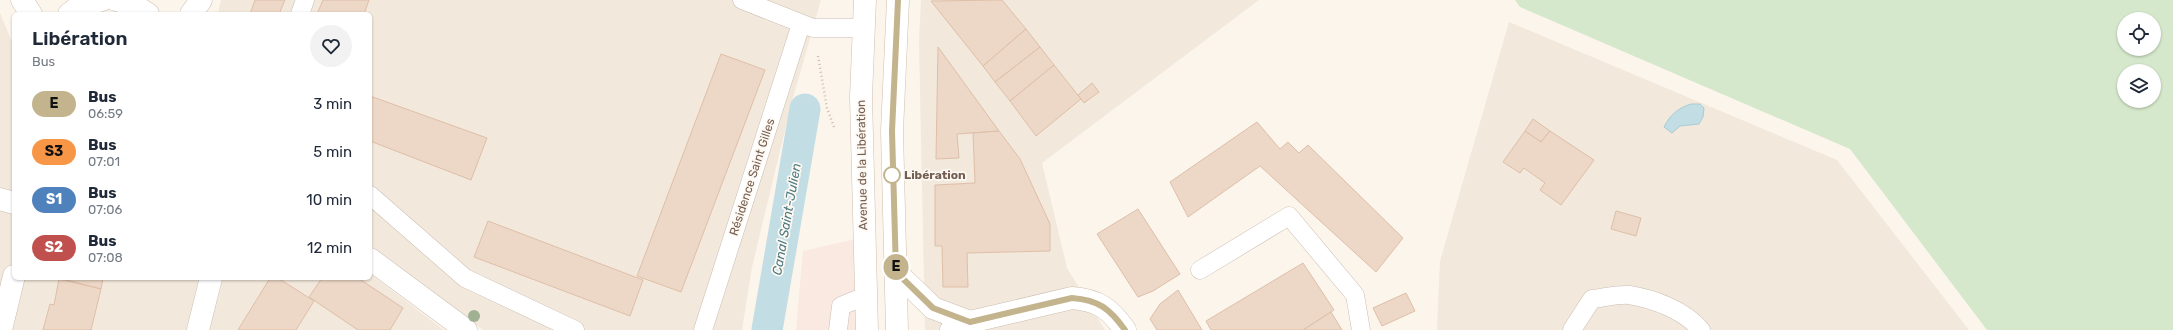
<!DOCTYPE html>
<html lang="en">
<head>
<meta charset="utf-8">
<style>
  body { margin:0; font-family:Rubik,sans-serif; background:#f2f2f3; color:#1f2937; height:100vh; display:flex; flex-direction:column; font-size:15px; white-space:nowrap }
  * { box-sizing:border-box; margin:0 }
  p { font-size:13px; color:#747a83 }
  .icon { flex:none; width:22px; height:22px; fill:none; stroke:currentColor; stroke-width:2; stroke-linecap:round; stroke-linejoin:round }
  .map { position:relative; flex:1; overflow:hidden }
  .sheet { position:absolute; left:12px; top:12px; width:360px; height:268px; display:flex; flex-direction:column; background:#fff; border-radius:6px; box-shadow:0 1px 3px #0004 }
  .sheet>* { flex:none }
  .badge { padding:0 8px; border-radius:13px; font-size:14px; line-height:26px }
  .tools { position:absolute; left:2117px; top:12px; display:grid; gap:8px }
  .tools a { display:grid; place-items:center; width:44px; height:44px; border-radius:50%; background:#fff; box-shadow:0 1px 3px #0004; font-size:20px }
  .map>.badge { position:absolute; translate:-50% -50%; box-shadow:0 0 0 2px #fff }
  .round { display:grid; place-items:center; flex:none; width:42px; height:42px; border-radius:21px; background:#f2f2f3 }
  .overview { display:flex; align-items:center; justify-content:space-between; height:68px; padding:0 20px }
  h1 { font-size:19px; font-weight:600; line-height:30px }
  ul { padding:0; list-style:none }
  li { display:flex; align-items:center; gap:12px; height:48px; padding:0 20px }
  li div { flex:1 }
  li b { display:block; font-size:15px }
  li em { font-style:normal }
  li .badge { min-width:44px; font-weight:700; text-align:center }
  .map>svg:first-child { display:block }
  .residential { fill:#f2e8db }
  .commercial { fill:#fae9e1 }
  .green { fill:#d5e8cb; fill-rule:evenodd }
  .water { fill:#c2dde3; stroke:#a9cbd4 }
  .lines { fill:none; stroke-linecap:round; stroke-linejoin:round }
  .canal { stroke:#c2dde3; stroke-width:31 }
  .building { fill:#edd7c6; stroke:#debfa8 }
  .service-casing { stroke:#ccbeb2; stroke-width:19 }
  .minor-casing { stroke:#ccbeb2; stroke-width:23 }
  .tertiary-casing { stroke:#ccbeb2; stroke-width:23 }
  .secondary-casing { stroke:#cebfb0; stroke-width:23 }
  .path { stroke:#d3bba9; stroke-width:2.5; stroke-dasharray:1 3; stroke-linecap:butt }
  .service { stroke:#fff; stroke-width:18 }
  .minor { stroke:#fff; stroke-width:22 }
  .tertiary { stroke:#fff; stroke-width:22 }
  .secondary { stroke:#fff; stroke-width:22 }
  .tree { fill:#a0b093 }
  .line-casing { stroke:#fff; stroke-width:9 }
  .line { stroke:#c3b48e; stroke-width:6 }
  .stop-dot { fill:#fff; stroke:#c3b48e; stroke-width:2 }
  .labels { text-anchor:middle; stroke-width:3.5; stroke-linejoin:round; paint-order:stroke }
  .street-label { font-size:12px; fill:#745e51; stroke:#fdf9f2 }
  .stop-label { font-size:12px; font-weight:bold; fill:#745e51; stroke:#fdf9f2; text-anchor:start }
  .water-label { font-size:13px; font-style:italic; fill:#4c7984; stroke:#fdf9f2 }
</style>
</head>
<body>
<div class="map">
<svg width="2173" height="330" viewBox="0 0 2173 330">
  <rect width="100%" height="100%" fill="#fbf5ec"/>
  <g class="residential">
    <path d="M221,0H821L792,101L752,267L742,330H483L370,245V14H218Z"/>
    <path d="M921,0H1259L1042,163L1067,268L1105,330H925L919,41Z"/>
    <path d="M0,13L14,47V278H370V274L444,330H0Z"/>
    <path d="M1509,22L1837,160L1969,330H1437L1440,261Z"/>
  </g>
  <path class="commercial" d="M856,239L857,330H796L803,251Z"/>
  <path class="green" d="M1515,0H2173V330H1987L1850,149L1520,7ZM2124,19H2154V49H2124ZM2124,71H2154V101H2124Z"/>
  <path class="water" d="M1691,104H1700L1704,108L1703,117L1699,124L1680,126L1672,133L1664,127C1670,115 1678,108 1691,104Z"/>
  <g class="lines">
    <path class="canal" d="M767,330L805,109"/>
  </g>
  <g class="building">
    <path d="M255,0H285L279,14H250Z"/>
    <path d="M323,0H369L364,14H317Z"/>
    <path d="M1002,0L1026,29L983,66L931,1Z"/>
    <path d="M1026,29L1040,47L995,82L983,66Z"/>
    <path d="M938,47L999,131L957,134L959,158L936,159Z"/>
    <path d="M1040,47L1054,65L1010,101L995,82Z"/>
    <path d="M721,54L765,70L681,292L637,276Z"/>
    <path d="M1054,65L1081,99L1036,136L1010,101Z"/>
    <path d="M1092,83L1099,92L1084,103L1078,95Z"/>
    <path d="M370,96L487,138L471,180L370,141Z"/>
    <path d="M1533,119L1550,131L1541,142L1525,131Z"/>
    <path d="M1257,122L1280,149L1288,142L1299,153L1308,145L1403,238L1376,272L1260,166L1188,217L1170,182Z"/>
    <path d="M999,131L1020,159L1050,224V251L967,253L968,287H943L942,246H935V185L975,183L973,133Z"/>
    <path d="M1525,131L1541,142L1550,131L1594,160L1561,205L1540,190L1545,183L1524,168L1520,173L1503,162Z"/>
    <path d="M1138,209L1180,274L1153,291L1138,297L1097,234Z"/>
    <path d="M1616,211L1641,218L1636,236L1611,229Z"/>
    <path d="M488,221L643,280L630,316L474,257Z"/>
    <path d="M1303,263L1334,310L1303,330H1211L1206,321Z"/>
    <path d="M59,278H103L101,289Z"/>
    <path d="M270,278H278L314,301L296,330H238Z"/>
    <path d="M322,278H358L403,308L390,330H358L309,297Z"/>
    <path d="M59,279L101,289L91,330H43L50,304L54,305Z"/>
    <path d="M1178,290L1202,330H1157L1150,319L1160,304Z"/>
    <path d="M1406,293L1415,311L1382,326L1373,308Z"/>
    <path d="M1331,312L1342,330H1303Z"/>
  </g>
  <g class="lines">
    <defs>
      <g id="service">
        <path d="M742,0L813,28H862"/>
        <path d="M300,14L305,0"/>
        <path d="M370,195L465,278L575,330"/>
        <path d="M1200,270L1289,216L1355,295L1361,330"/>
        <path d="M703,330L801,24"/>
        <path d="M838,330L841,306L865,296"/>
        <path d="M1572,330L1592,299C1603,298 1618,294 1629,295C1654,299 1684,310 1701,330"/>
      </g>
      <g id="minor">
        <path d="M22,0L31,14"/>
        <path d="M116,0L134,5L148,14"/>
        <path d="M69,14L78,7L102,0"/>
        <path d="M191,14L201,0"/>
        <path d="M0,199L14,203"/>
        <path d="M370,259L466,330"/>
        <path d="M1,330L14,276"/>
        <path d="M198,330L211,278"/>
      </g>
      <g id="tertiary">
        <path d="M896,272L933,308L970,322"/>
        <path d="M951,330L970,322L1072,298C1099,300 1110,309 1125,330"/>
      </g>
      <g id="secondary">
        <path d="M865,0L861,97L867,330"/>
        <path d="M897,330L892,131L898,0"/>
      </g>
    </defs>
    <use href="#service" class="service-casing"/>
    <use href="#minor" class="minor-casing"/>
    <use href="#tertiary" class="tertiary-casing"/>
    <use href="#secondary" class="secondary-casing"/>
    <path class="path" d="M818,56L827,108L834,127"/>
    <use href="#service" class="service"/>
    <use href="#minor" class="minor"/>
    <use href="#tertiary" class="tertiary"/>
    <use href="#secondary" class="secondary"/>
  </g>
  <circle class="tree" cx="474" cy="316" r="6"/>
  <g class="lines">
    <defs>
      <path id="line" d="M898,0L892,131L896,272L933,308L970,322L1072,298C1099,300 1110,309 1125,330"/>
    </defs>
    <use href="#line" class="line-casing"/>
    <use href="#line" class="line"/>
  </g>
  <circle class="stop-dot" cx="892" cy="175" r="8"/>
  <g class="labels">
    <g class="street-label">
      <text transform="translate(862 165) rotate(-91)" y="4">Avenue de la Libération</text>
      <text transform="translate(752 177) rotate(-72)" y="4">Résidence Saint Gilles</text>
    </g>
    <g class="stop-label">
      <text x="904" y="179">Libération</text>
    </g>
    <g class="water-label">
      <text transform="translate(786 219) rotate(-80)" y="5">Canal Saint-Julien</text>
    </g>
  </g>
</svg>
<div class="tools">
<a><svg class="icon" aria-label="locate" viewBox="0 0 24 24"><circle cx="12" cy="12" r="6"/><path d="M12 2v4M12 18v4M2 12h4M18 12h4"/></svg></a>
<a><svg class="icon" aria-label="layers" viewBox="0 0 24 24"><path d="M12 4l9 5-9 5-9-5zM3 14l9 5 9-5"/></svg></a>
</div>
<b class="badge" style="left:896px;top:267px;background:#c3b48e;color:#111">E</b>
<section class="sheet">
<div class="overview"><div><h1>Libération</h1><p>Bus</p></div><a class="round"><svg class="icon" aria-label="heart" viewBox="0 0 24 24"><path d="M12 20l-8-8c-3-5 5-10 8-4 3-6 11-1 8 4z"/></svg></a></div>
<ul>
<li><span class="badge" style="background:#c3b48e;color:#111">E</span><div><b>Bus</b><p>06:59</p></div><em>3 min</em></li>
<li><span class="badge" style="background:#f79646;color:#111">S3</span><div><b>Bus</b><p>07:01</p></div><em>5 min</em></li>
<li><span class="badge" style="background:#4f81bd;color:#fff">S1</span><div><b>Bus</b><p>07:06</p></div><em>10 min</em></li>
<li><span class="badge" style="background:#c0504d;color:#fff">S2</span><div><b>Bus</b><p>07:08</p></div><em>12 min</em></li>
</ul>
</section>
</div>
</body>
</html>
